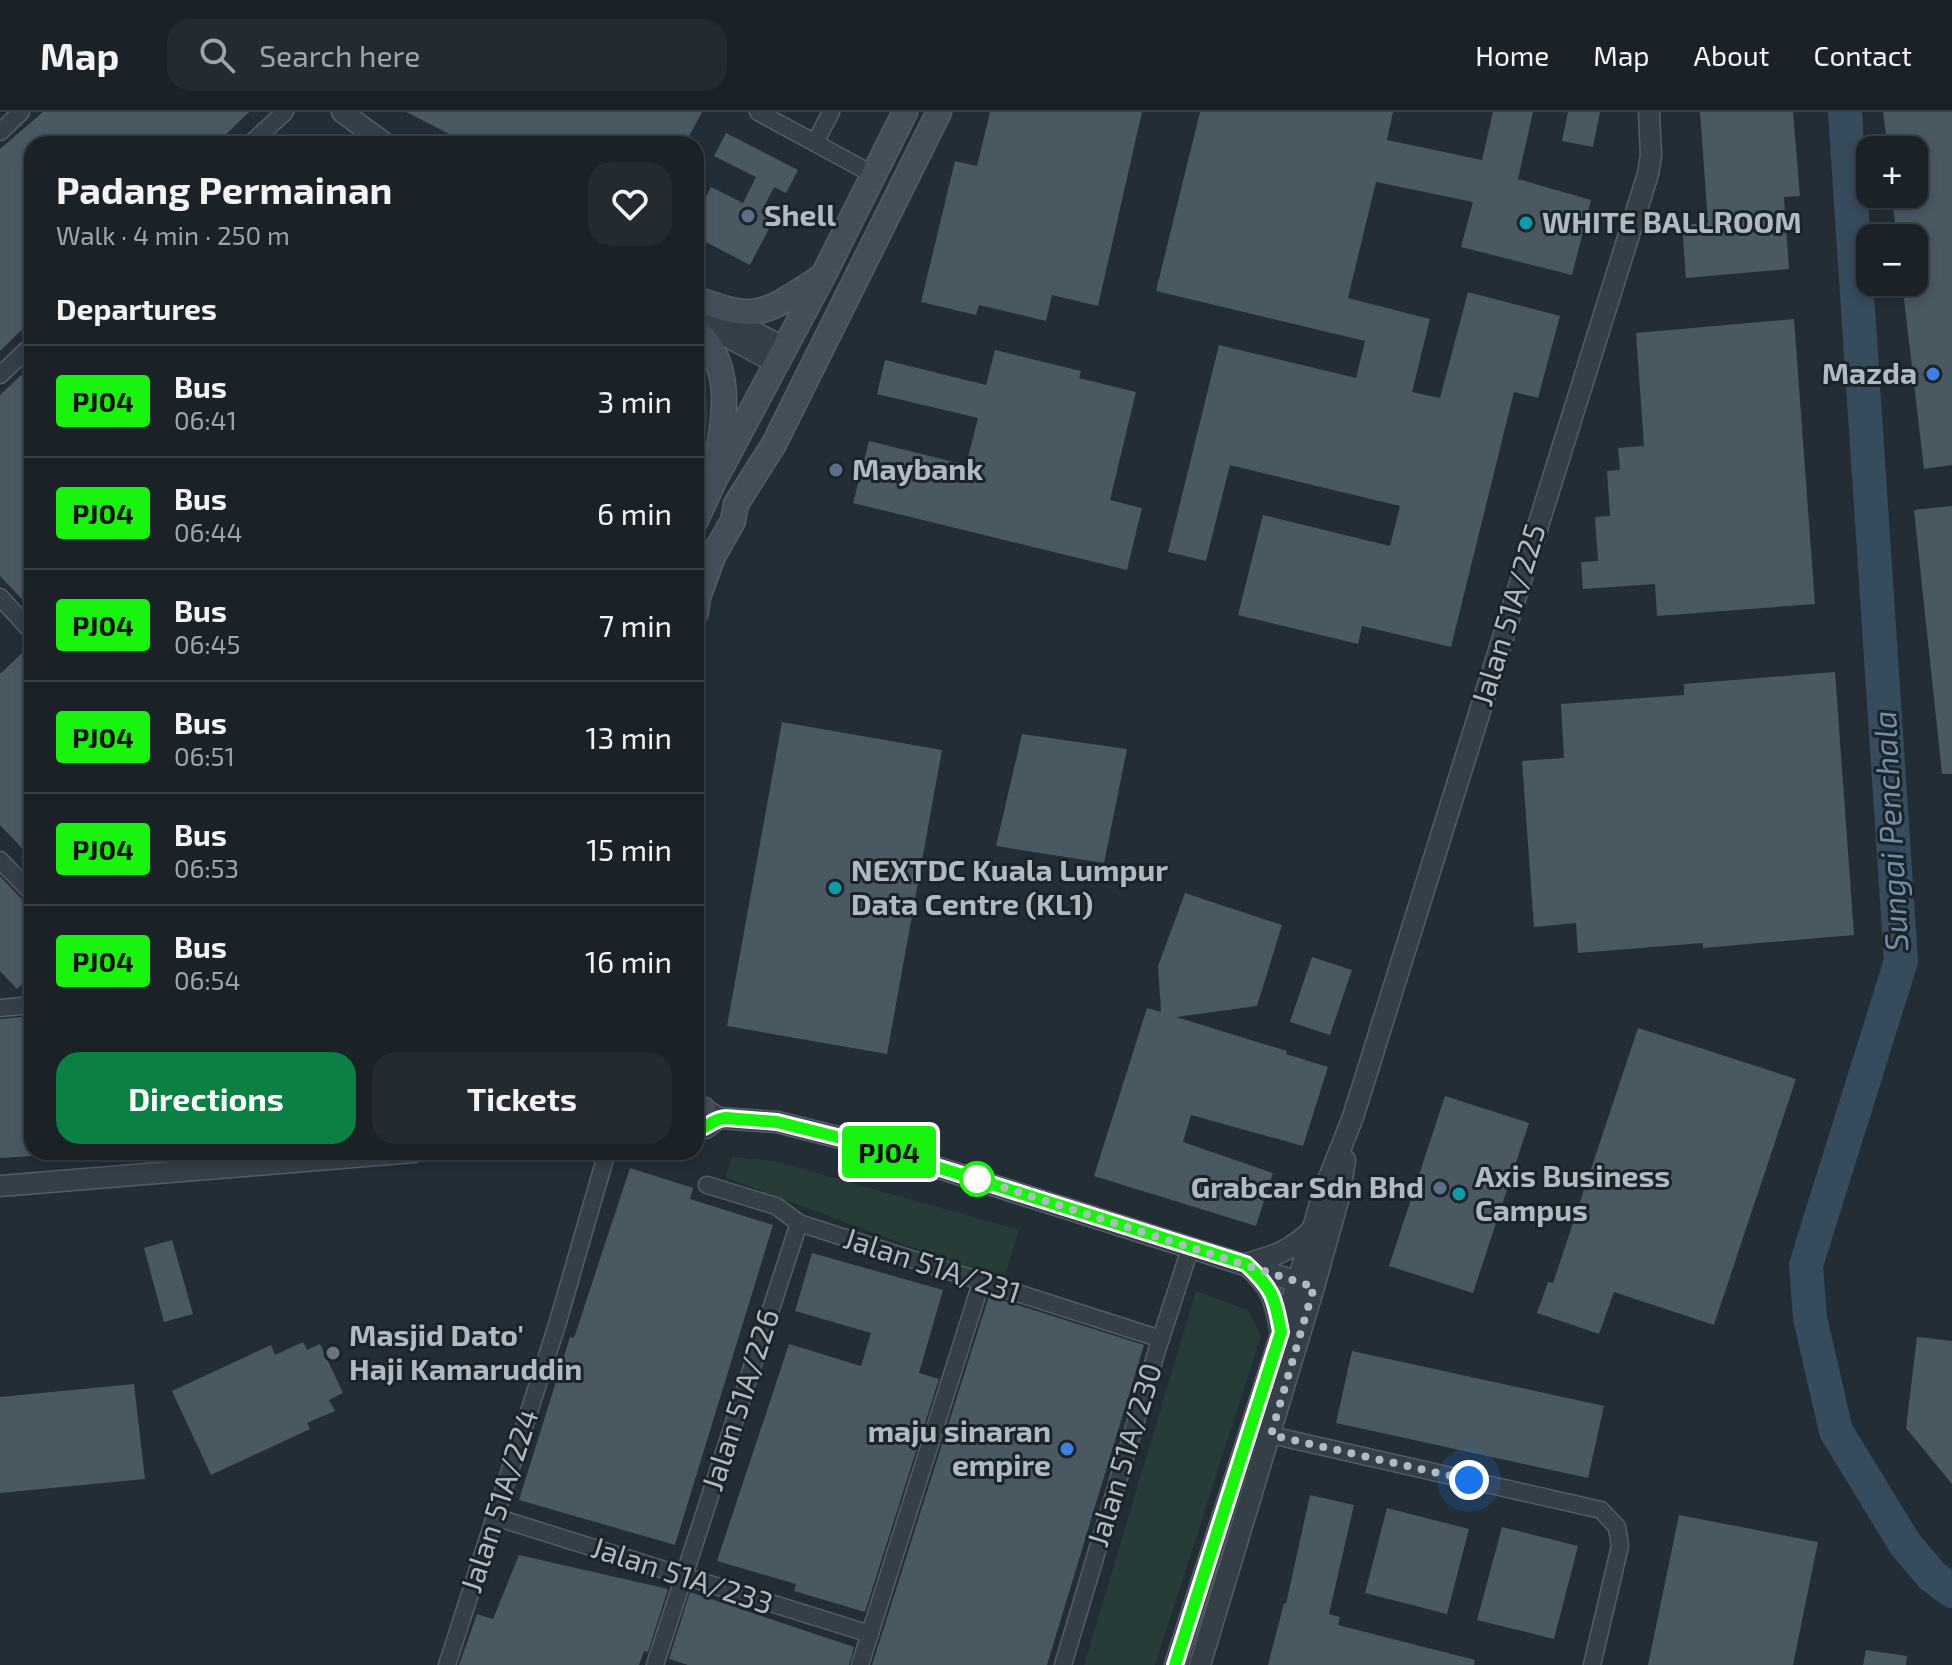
<!DOCTYPE html>
<html lang="en">
<head>
<meta charset="utf-8">
<style>
  body { margin:0; font-family:"Exo 2",sans-serif; background:#232a30; color:#f1f3f6; height:100vh; display:flex; flex-direction:column; font-size:30px; white-space:nowrap }
  * { box-sizing:border-box; margin:0 }
  p { font-size:26px; color:#9fa4a8 }
  .icon { flex:none; width:44px; height:44px; fill:none; stroke:currentColor; stroke-width:2; stroke-linecap:round; stroke-linejoin:round }
  .map { position:relative; flex:1; overflow:hidden }
  .side { position:absolute; left:24px; top:24px; width:680px; height:1024px; display:flex; flex-direction:column; background:#1a2228; border-radius:24px; box-shadow:0 4px 12px #0003,0 0 0 2px #383f45 }
  .side>* { flex:none }
  .badge { padding:0 16px; border-radius:6px; font-size:28px; line-height:52px }
  .buttons { position:absolute; left:1856px; top:24px; display:grid; gap:16px }
  .buttons a { display:grid; place-items:center; width:72px; height:72px; border-radius:16px; background:#1a2228; box-shadow:0 4px 12px #0003,0 0 0 2px #383f45; font-size:40px }
  .you { position:absolute; width:40px; height:40px; margin:-20px; border:6px solid #fff; border-radius:50%; background:#1a73e8; box-shadow:0 0 0 12px #1a73e833 }
  .map>.badge { position:absolute; translate:-50% -50%; box-shadow:0 0 0 4px #fff }
  h2 { padding:0 32px; font-size:30px; line-height:72px }
  .round { display:grid; place-items:center; flex:none; width:84px; height:84px; border-radius:24px; background:#232a30 }
  .head { display:flex; align-items:center; justify-content:space-between; height:136px; padding:0 32px }
  h1 { font-size:38px; font-weight:700; line-height:60px }
  .primary-button { display:flex; gap:16px; margin-top:auto; padding:16px 32px }
  .primary-button a { flex:1; height:92px; border-radius:24px; background:#0b8043; color:#fff; font-size:32px; font-weight:700; line-height:92px; text-align:center }
  .primary-button a+a { background:#232a30; color:#f1f3f6 }
  ul { padding:0; list-style:none }
  li { display:flex; align-items:center; gap:24px; height:112px; padding:0 32px; border-top:2px solid #383f45 }
  li div { flex:1 }
  li b { display:block; font-size:30px }
  li em { font-style:normal }
  li .badge { min-width:88px; font-weight:700; text-align:center }
  header { display:flex; align-items:center; gap:48px; box-sizing:border-box; height:112px; padding:0 40px; background:#1a2228; border-bottom:2px solid #383f45 }
  header strong { font-size:38px }
  nav { display:flex; gap:44px; margin-inline-start:auto; font-size:28px }
  .search { width:560px; height:72px; background:#232a30; display:flex; align-items:center; gap:20px; box-sizing:border-box; padding:0 28px; border-radius:24px; color:#9fa4a8; font-size:30px }
  .map>svg:first-child { display:block }
  .green { fill:#273b39 }
  .lines { fill:none; stroke-linecap:round; stroke-linejoin:round }
  .river { stroke:#364b5c; stroke-width:34 }
  .building { fill:#4a5862 }
  .minor-casing { stroke:#535d64; stroke-width:19 }
  .tertiary-casing { stroke:#535d64; stroke-width:23 }
  .secondary-casing { stroke:#535d64; stroke-width:27 }
  .minor { stroke:#353f47; stroke-width:16 }
  .tertiary { stroke:#353f47; stroke-width:20 }
  .secondary { stroke:#434e59; stroke-width:24 }
  .line-casing { stroke:#fff; stroke-width:18 }
  .line { stroke:#19f40e; stroke-width:12 }
  .walk { stroke:#b0bac3; stroke-width:8; stroke-dasharray:0 14.4 }
  .service-dot { fill:#5c6f8a; stroke:#1b242b; stroke-width:3 }
  .culture-dot { fill:#0f9aa8; stroke:#1b242b; stroke-width:3 }
  .shop-dot { fill:#3f7fe0; stroke:#1b242b; stroke-width:3 }
  .stop-dot { fill:#fff; stroke:#19f40e; stroke-width:4 }
  .worship-dot { fill:#6b7280; stroke:#1b242b; stroke-width:3 }
  .labels { text-anchor:middle; stroke-width:6; stroke-linejoin:round; paint-order:stroke }
  .poi-label { font-size:30px; font-weight:bold; fill:#b0bac3; stroke:#1b242b; text-anchor:start }
  .street-label { font-size:30px; fill:#b0bac3; stroke:#1b242b }
  .water-label { font-size:32px; font-style:italic; fill:#728ea5; stroke:#1b242b }
</style>
</head>
<body>
<header>
<strong>Map</strong>
<div class="search"><svg class="icon" aria-label="search" viewBox="0 0 24 24"><circle cx="10" cy="10" r="6"/><path d="M15 15l6 6"/></svg>Search here</div>
<nav><a>Home</a><a>Map</a><a>About</a><a>Contact</a></nav>
</header>
<div class="map">
<svg width="1952" height="1553" viewBox="0 0 1952 1553">
  <rect width="100%" height="100%" fill="#222d36"/>
  <g class="green">
    <path d="M696,254C714,284 710,327 696,358Z"/>
    <path d="M732,1045L774,1049L1019,1118L1003,1170L725,1065Z"/>
    <path d="M1196,1179L1248,1198L1261,1224L1155,1553H1084Z"/>
  </g>
  <g class="lines">
    <path class="river" d="M1845,0L1901,849L1806,1153L1810,1206L1836,1319L1905,1432L1932,1464L1952,1479"/>
  </g>
  <g class="building">
    <path d="M43,0H249L216,32H32V208L0,239V37Z"/>
    <path d="M406,0H702L685,32H469Z"/>
    <path d="M990,0H1142L1098,194L1052,183L1046,209L979,193L976,203L921,190L955,49L977,54Z"/>
    <path d="M1200,0H1393L1387,28L1482,48L1493,0H1533L1518,67L1591,88L1572,163L1461,135L1473,90L1376,70L1348,186L1430,207L1412,280L1440,286L1468,180L1560,204L1538,286L1514,280L1451,535L1362,514L1358,532L1238,503L1263,403L1390,434L1400,394L1230,353L1206,449L1168,440L1219,233L1356,266L1365,229L1156,179Z"/>
    <path d="M1568,0H1600L1593,35L1562,29Z"/>
    <path d="M1700,0H1793L1800,84L1784,85L1789,157L1686,166L1682,113L1708,111Z"/>
    <path d="M1883,0H1952V353L1924,357L1902,170H1914V126H1897L1892,86L1914,83V38H1888Z"/>
    <path d="M726,21L798,58L786,81L774,75L761,101L774,107L750,153L696,125V104L711,75L743,91L756,65L714,44Z"/>
    <path d="M1794,207L1815,492L1657,504L1655,472L1583,477L1581,450L1598,449L1595,405L1610,404L1607,359L1620,358L1618,336L1644,334L1636,221Z"/>
    <path d="M995,238L1081,259L1079,266L1136,280L1110,388L1142,396L1127,458L853,391L869,329L966,353L978,306L877,282L885,248L986,273Z"/>
    <path d="M32,253V498L0,464V283Z"/>
    <path d="M1952,394V662H1942L1914,398Z"/>
    <path d="M22,541L32,552V747L0,713V562Z"/>
    <path d="M1835,560L1854,823L1703,836V831L1578,841L1576,811L1534,815L1522,649L1564,646L1561,592L1684,583V572Z"/>
    <path d="M782,610L942,638L887,942L727,914Z"/>
    <path d="M1022,622L1127,637L1104,751L996,734Z"/>
    <path d="M0,764L32,798V863L17,877L0,859Z"/>
    <path d="M1185,781L1282,813L1257,894L1176,905L1287,939L1286,942L1328,955L1303,1034L1191,1003L1183,1030L1273,1061L1256,1114L1094,1064L1147,896L1161,900L1158,854Z"/>
    <path d="M1312,845L1352,858L1330,923L1290,910Z"/>
    <path d="M32,904V1044L0,1046V907Z"/>
    <path d="M1638,916L1796,967L1714,1213L1614,1180L1599,1222L1537,1201L1548,1170L1553,1171Z"/>
    <path d="M1445,984L1529,1011L1473,1181L1389,1154Z"/>
    <path d="M630,1056L693,1076L690,1087L773,1113L675,1433L519,1388L570,1225L574,1226Z"/>
    <path d="M172,1128L193,1202L164,1210L144,1136Z"/>
    <path d="M812,1141L943,1178L919,1261L939,1267L865,1500L794,1479L796,1472L717,1449L789,1232L861,1254L871,1221L795,1199Z"/>
    <path d="M989,1184L1144,1233L1047,1553H872Z"/>
    <path d="M1917,1225L1952,1229V1372L1906,1316Z"/>
    <path d="M303,1230L307,1238L320,1232L343,1281L329,1288L335,1299L307,1311L310,1317L211,1363L172,1279L271,1233L275,1243Z"/>
    <path d="M1352,1239L1604,1294L1588,1366L1336,1311Z"/>
    <path d="M134,1272L145,1367L0,1381V1285Z"/>
    <path d="M1310,1383L1354,1393L1329,1502L1340,1505L1338,1513L1475,1548L1474,1553H1268L1284,1491L1286,1492Z"/>
    <path d="M1387,1396L1469,1417L1447,1502L1365,1481Z"/>
    <path d="M1679,1403L1818,1430L1793,1553H1648Z"/>
    <path d="M1502,1415L1578,1434L1554,1527L1477,1508Z"/>
    <path d="M519,1443L668,1477L648,1540L644,1539L639,1553H459L477,1502L493,1507Z"/>
    <path d="M690,1480L854,1535L849,1553H688L669,1547Z"/>
    <path d="M1866,1538L1907,1544L1906,1553H1863Z"/>
  </g>
  <g class="lines">
    <defs>
      <g id="minor">
        <path d="M758,0L874,63"/>
        <path d="M0,20L21,0"/>
        <path d="M815,31L831,0"/>
        <path d="M250,32L285,0"/>
        <path d="M0,263L32,233"/>
        <path d="M0,485L32,520"/>
        <path d="M0,748L32,781"/>
        <path d="M0,896L32,893"/>
        <path d="M707,1073L776,1094L799,1111L1161,1227"/>
        <path d="M1271,1323L1601,1398L1617,1415L1620,1434L1592,1553"/>
        <path d="M495,1405L870,1522"/>
        <path d="M447,1553L557,1213L607,1040"/>
        <path d="M655,1553L799,1111"/>
        <path d="M860,1553L981,1171"/>
        <path d="M1063,1553L1158,1235L1191,1134"/>
      </g>
      <g id="tertiary">
        <path d="M342,0L386,32"/>
        <path d="M714,199L785,236"/>
        <path d="M696,208L776,251"/>
        <path d="M696,998L703,997L719,1006L777,1010L857,1030L1314,1175"/>
        <path d="M696,1018L706,1016L719,1006"/>
        <path d="M0,1074L414,1040"/>
        <path d="M1246,1152C1274,1144 1291,1139 1312,1118"/>
        <path d="M1249,1155C1271,1175 1275,1187 1280,1216"/>
        <path d="M1175,1553L1298,1169L1323,1081L1353,1005L1648,62L1651,43L1649,0"/>
        <path d="M1200,1553L1314,1175L1339,1085L1345,1048"/>
      </g>
      <g id="secondary">
        <path d="M696,187C714,193 734,201 753,200C778,197 803,176 823,164"/>
        <path d="M696,218C735,254 724,304 717,350"/>
        <path d="M696,408L714,369L823,164L905,0"/>
        <path d="M696,500L698,485L713,444L733,409L736,392L774,332L939,0"/>
        <path d="M696,996L703,997"/>
      </g>
    </defs>
    <use href="#minor" class="minor-casing"/>
    <use href="#tertiary" class="tertiary-casing"/>
    <use href="#secondary" class="secondary-casing"/>
    <use href="#minor" class="minor"/>
    <use href="#tertiary" class="tertiary"/>
    <use href="#secondary" class="secondary"/>
  </g>
  <g class="lines">
    <defs>
      <path id="line" d="M696,1018C708,1016 714,1006 726,1006L777,1010L857,1030L1246,1152C1272,1176 1275,1185 1281,1220L1175,1553"/>
    </defs>
    <use href="#line" class="line-casing"/>
    <use href="#line" class="line"/>
    <path class="walk" d="M977,1067L1314,1175L1271,1323L1469,1368"/>
  </g>
  <g class="service-dot">
    <circle cx="748" cy="104" r="8"/>
    <circle cx="836" cy="358" r="8"/>
    <circle cx="1440" cy="1076" r="8"/>
  </g>
  <g class="culture-dot">
    <circle cx="1526" cy="111" r="8"/>
    <circle cx="835" cy="776" r="8"/>
    <circle cx="1459" cy="1082" r="8"/>
  </g>
  <g class="shop-dot">
    <circle cx="1933" cy="262" r="8"/>
    <circle cx="1067" cy="1337" r="8"/>
  </g>
  <circle class="stop-dot" cx="977" cy="1067" r="16"/>
  <circle class="worship-dot" cx="333" cy="1241" r="8"/>
  <g class="labels">
    <g class="poi-label">
      <text x="764" y="114">Shell</text>
      <text x="1542" y="121">WHITE BALLROOM</text>
      <text x="1917" y="272" text-anchor="end">Mazda</text>
      <text x="852" y="368">Maybank</text>
      <text x="851" y="769">NEXTDC Kuala Lumpur<tspan x="851" dy="34">Data Centre (KL1)</tspan></text>
      <text x="1475" y="1075">Axis Business<tspan x="1475" dy="34">Campus</tspan></text>
      <text x="1424" y="1086" text-anchor="end">Grabcar Sdn Bhd</text>
      <text x="349" y="1234">Masjid Dato'<tspan x="349" dy="34">Haji Kamaruddin</tspan></text>
      <text x="1051" y="1330" text-anchor="end">maju sinaran<tspan x="1051" dy="34">empire</tspan></text>
    </g>
    <g class="street-label">
      <text transform="translate(1509 503) rotate(-73)" y="10">Jalan 51A/225</text>
      <text transform="translate(932 1154) rotate(18)" y="10">Jalan 51A/231</text>
      <text transform="translate(741 1288) rotate(-72)" y="10">Jalan 51A/226</text>
      <text transform="translate(1125 1343) rotate(-73)" y="10">Jalan 51A/230</text>
      <text transform="translate(500 1389) rotate(-72)" y="10">Jalan 51A/224</text>
      <text transform="translate(682 1464) rotate(18)" y="10">Jalan 51A/233</text>
    </g>
    <g class="water-label">
      <text transform="translate(1891 719) rotate(-93)" y="11">Sungai Penchala</text>
    </g>
  </g>
</svg>
<div class="buttons">
<a>+</a>
<a>−</a>
</div>
<div class="you" style="left:1469px;top:1368px"></div>
<b class="badge" style="left:889px;top:1040px;background:#19f40e;color:#111">PJ04</b>
<section class="side">
<div class="head"><div><h1>Padang Permainan</h1><p>Walk · 4 min · 250 m</p></div><a class="round"><svg class="icon" aria-label="heart" viewBox="0 0 24 24"><path d="M12 20l-8-8c-3-5 5-10 8-4 3-6 11-1 8 4z"/></svg></a></div>
<h2>Departures</h2>
<ul>
<li><span class="badge" style="background:#19f40e;color:#111">PJ04</span><div><b>Bus</b><p>06:41</p></div><em>3 min</em></li>
<li><span class="badge" style="background:#19f40e;color:#111">PJ04</span><div><b>Bus</b><p>06:44</p></div><em>6 min</em></li>
<li><span class="badge" style="background:#19f40e;color:#111">PJ04</span><div><b>Bus</b><p>06:45</p></div><em>7 min</em></li>
<li><span class="badge" style="background:#19f40e;color:#111">PJ04</span><div><b>Bus</b><p>06:51</p></div><em>13 min</em></li>
<li><span class="badge" style="background:#19f40e;color:#111">PJ04</span><div><b>Bus</b><p>06:53</p></div><em>15 min</em></li>
<li><span class="badge" style="background:#19f40e;color:#111">PJ04</span><div><b>Bus</b><p>06:54</p></div><em>16 min</em></li>
</ul>
<div class="primary-button"><a>Directions</a><a>Tickets</a></div>
</section>
</div>
</body>
</html>
